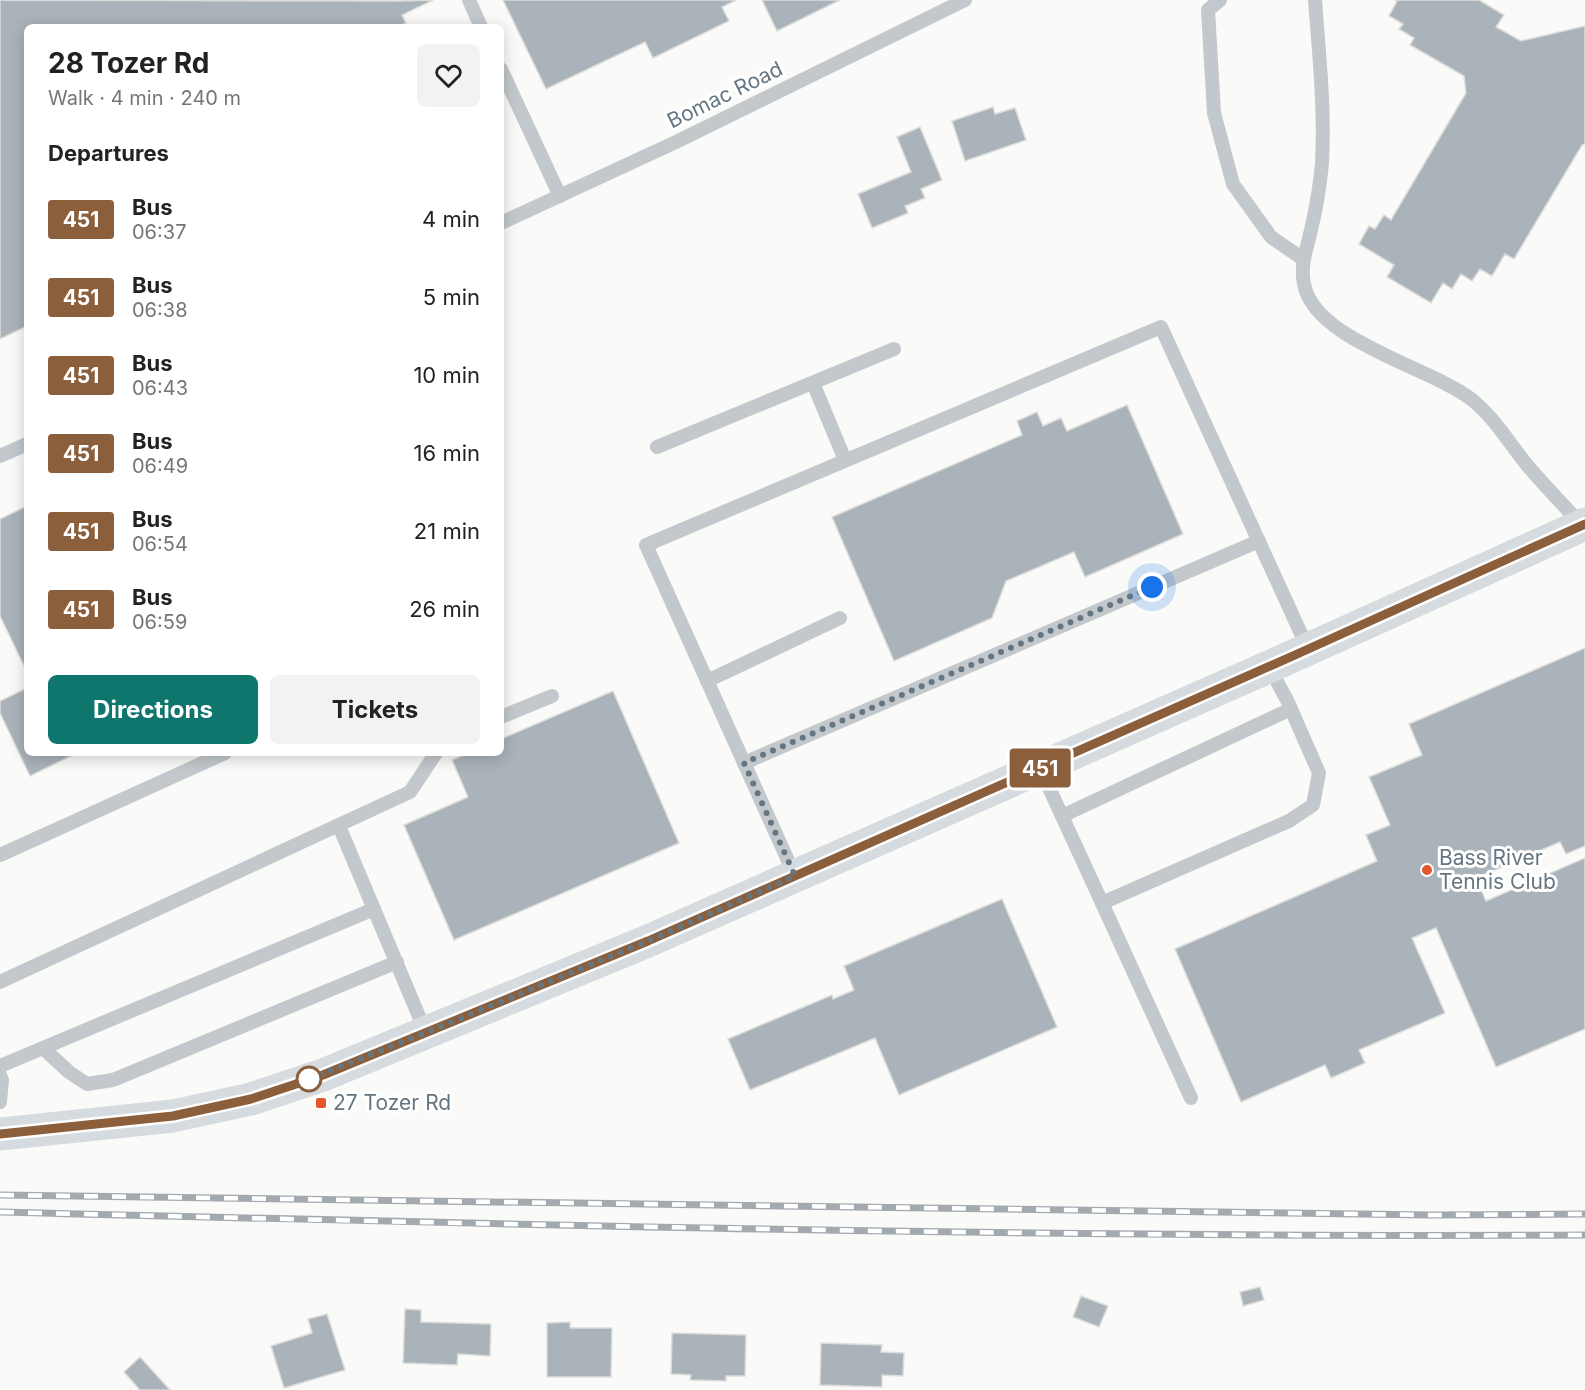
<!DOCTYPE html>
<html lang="en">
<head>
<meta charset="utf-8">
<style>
  body { margin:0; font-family:Inter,sans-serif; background:#f2f2f2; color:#222; height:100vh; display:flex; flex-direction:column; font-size:22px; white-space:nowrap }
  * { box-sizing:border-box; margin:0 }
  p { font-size:20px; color:#767676 }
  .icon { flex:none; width:33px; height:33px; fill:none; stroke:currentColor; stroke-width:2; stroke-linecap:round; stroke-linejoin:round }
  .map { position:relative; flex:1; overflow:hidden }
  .drawer { position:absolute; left:24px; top:24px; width:480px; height:732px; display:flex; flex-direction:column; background:#fff; border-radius:9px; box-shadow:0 3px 15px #0003 }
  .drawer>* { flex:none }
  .badge { padding:0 12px; border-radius:4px; font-size:21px; line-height:39px }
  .you { position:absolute; width:30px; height:30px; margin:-15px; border:4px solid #fff; border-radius:50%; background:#1a73e8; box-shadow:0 0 0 9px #1a73e833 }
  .map>.badge { position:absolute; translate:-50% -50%; box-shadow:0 0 0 3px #fff }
  h2 { padding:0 24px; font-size:22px; line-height:54px }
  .round { display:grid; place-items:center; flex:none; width:63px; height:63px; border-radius:9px; background:#f2f2f2 }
  .head { display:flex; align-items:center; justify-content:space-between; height:102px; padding:0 24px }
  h1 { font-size:28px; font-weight:700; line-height:45px }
  .primary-button { display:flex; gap:12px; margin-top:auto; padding:12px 24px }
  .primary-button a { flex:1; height:69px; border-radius:9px; background:#0f766e; color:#fff; font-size:24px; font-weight:700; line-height:69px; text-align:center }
  .primary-button a+a { background:#f2f2f2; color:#222 }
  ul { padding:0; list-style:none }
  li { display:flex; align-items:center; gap:18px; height:78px; padding:0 24px }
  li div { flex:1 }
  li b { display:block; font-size:22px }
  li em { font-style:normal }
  li .badge { min-width:66px; font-weight:700; text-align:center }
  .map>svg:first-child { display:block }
  .building { fill:#aab3b9; stroke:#dcdcda; stroke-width:1.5 }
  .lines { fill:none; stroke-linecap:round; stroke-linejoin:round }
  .lane { stroke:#c3c8cc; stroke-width:14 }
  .secondary { stroke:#d6dbdf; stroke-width:33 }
  .rail-casing { stroke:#a2aab0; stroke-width:7 }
  .rail { stroke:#fff; stroke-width:4.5; stroke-dasharray:14; stroke-linecap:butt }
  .line-casing { stroke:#fff; stroke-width:14 }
  .line { stroke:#8b5e3c; stroke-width:9 }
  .walk { stroke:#657683; stroke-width:6; stroke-dasharray:0 10.8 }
  .poi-dot { fill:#e4572e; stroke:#fff; stroke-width:2 }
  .stop-dot { fill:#fff; stroke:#8b5e3c; stroke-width:3 }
  .labels { text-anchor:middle; stroke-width:6; stroke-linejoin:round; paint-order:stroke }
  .street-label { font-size:21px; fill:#657683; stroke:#fff }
  .poi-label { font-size:21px; fill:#657683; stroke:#fff; text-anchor:start }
</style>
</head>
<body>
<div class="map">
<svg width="1585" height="1390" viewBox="0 0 1585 1390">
  <rect width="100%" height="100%" fill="#fafaf8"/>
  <g class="building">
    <path d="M0,0L400,1L433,0L402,15L406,23L398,27H27V326L0,339Z"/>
    <path d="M503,0H736L722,7L729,21L653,58L645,42L546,89Z"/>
    <path d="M762,0H840L777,31Z"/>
    <path d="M1395,0H1479L1504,15L1496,27L1521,41L1585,26V144L1582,145L1514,259L1505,254L1492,276L1480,269L1472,281L1461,274L1452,289L1443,283L1431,303L1387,277L1394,265L1359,244L1369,226L1375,229L1384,215L1391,220L1466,93L1464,76L1410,45L1414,38L1399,29L1403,24L1389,16L1397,1Z"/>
    <path d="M993,107L995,114L1015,108L1026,140L965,161L952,121Z"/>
    <path d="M920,127L942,180L921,189L925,198L905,206L908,213L872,228L858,194L911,172L897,137Z"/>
    <path d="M1127,405L1183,534L1085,577L1074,552L1006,581L992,618L894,661L832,517L1022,435L1017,421L1037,412L1043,426L1061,418L1067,431Z"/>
    <path d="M27,506V672L0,616V519Z"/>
    <path d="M1585,648V846L1566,854L1560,842L1476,878L1486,901L1585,858V1029L1496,1067L1436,928L1412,938L1445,1013L1359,1050L1365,1063L1331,1078L1325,1065L1241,1102L1175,949L1377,861L1366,835L1390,825L1369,777L1422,755L1409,724Z"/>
    <path d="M27,688V753H77L30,776L0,713V701Z"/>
    <path d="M613,691L679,843L454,940L404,825L468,797L452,760L469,753H501V739Z"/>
    <path d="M1002,899L1057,1027L899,1095L875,1038L750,1090L728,1039L832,995L833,999L854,990L844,966Z"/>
    <path d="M1260,1287L1264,1300L1243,1306L1240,1292Z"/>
    <path d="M1081,1296L1108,1306L1099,1327L1073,1317Z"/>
    <path d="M405,1309L421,1310V1322L491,1324L490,1356L458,1354L457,1365L403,1363Z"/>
    <path d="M327,1314L345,1370L284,1388L271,1346L312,1333L308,1319Z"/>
    <path d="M570,1322V1328H612L611,1377H547V1323Z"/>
    <path d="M672,1333L746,1335L745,1376H726V1381L690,1380L691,1375L671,1374Z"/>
    <path d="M821,1343L882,1345L881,1352L904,1353L903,1376L882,1375V1387L820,1385Z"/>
    <path d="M140,1357L170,1390H140L124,1372Z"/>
  </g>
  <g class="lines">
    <g class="lane">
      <path d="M469,0L481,27"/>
      <path d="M1220,0L1208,10L1214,113L1233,184L1271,237L1303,259"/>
      <path d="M1315,0C1319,54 1325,109 1322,163C1320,185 1316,209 1311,230C1307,249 1300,264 1304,284C1314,340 1429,367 1471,399C1494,417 1509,443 1527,465C1544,485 1563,505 1582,525"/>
      <path d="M501,69L560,196"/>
      <path d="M501,223L676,142L965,0"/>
      <path d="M813,383L845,460"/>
      <path d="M657,447L894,349"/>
      <path d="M0,456L27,444"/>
      <path d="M707,681L840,618"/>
      <path d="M501,717L552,696"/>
      <path d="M744,763L1259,541"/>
      <path d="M1040,768L1102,903L1289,821L1313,805L1319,773L1287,700L1269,667"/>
      <path d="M1062,816L1291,709"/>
      <path d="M339,826L426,1033"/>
      <path d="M0,855L225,753"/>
      <path d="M795,876L646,545L1161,327L1308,649"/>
      <path d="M1102,903L1191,1098"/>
      <path d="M0,982L410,792L436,753"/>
      <path d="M43,1048L69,1072L87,1084L113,1080L397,962"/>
      <path d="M0,1066L374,909"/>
      <path d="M0,1075L2,1080L0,1102"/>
    </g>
    <path class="secondary" d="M0,1134L173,1116L251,1099L323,1075L648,941L1282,661L1585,524"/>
    <defs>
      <g id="rail">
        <path d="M0,1195L1429,1215L1585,1214"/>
        <path d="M0,1212C528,1225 1057,1238 1585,1235"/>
      </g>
    </defs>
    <use href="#rail" class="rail-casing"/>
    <use href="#rail" class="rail"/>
  </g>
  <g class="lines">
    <defs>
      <path id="line" d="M0,1134L173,1116L251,1099L323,1075L648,941L1295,655L1585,524"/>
    </defs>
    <use href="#line" class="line-casing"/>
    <use href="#line" class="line"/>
    <path class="walk" d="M309,1079L305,1081L452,1022L648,941L795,876L744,763L1152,587"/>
  </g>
  <g class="poi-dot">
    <circle cx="1427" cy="870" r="6"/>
    <rect x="315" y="1097" width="12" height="12" rx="3"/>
  </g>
  <circle class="stop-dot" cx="309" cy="1079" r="12"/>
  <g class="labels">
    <g class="street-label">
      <text transform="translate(725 95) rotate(-26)" y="7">Bomac Road</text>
    </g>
    <g class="poi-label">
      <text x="1439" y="865">Bass River<tspan x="1439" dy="24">Tennis Club</tspan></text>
      <text x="333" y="1110">27 Tozer Rd</text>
    </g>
  </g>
</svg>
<div class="you" style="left:1152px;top:587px"></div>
<b class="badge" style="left:1040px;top:768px;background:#8b5e3c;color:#fff">451</b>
<section class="drawer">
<div class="head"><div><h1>28 Tozer Rd</h1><p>Walk · 4 min · 240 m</p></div><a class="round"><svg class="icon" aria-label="heart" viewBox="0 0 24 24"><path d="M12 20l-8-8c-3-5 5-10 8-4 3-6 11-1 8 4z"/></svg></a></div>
<h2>Departures</h2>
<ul>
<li><span class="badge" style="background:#8b5e3c;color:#fff">451</span><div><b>Bus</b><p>06:37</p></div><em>4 min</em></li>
<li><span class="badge" style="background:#8b5e3c;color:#fff">451</span><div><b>Bus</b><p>06:38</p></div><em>5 min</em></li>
<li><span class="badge" style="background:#8b5e3c;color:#fff">451</span><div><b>Bus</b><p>06:43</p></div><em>10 min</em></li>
<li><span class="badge" style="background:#8b5e3c;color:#fff">451</span><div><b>Bus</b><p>06:49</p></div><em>16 min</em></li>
<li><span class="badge" style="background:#8b5e3c;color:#fff">451</span><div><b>Bus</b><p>06:54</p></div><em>21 min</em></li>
<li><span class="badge" style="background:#8b5e3c;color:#fff">451</span><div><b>Bus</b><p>06:59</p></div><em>26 min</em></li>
</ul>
<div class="primary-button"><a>Directions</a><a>Tickets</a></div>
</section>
</div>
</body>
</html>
